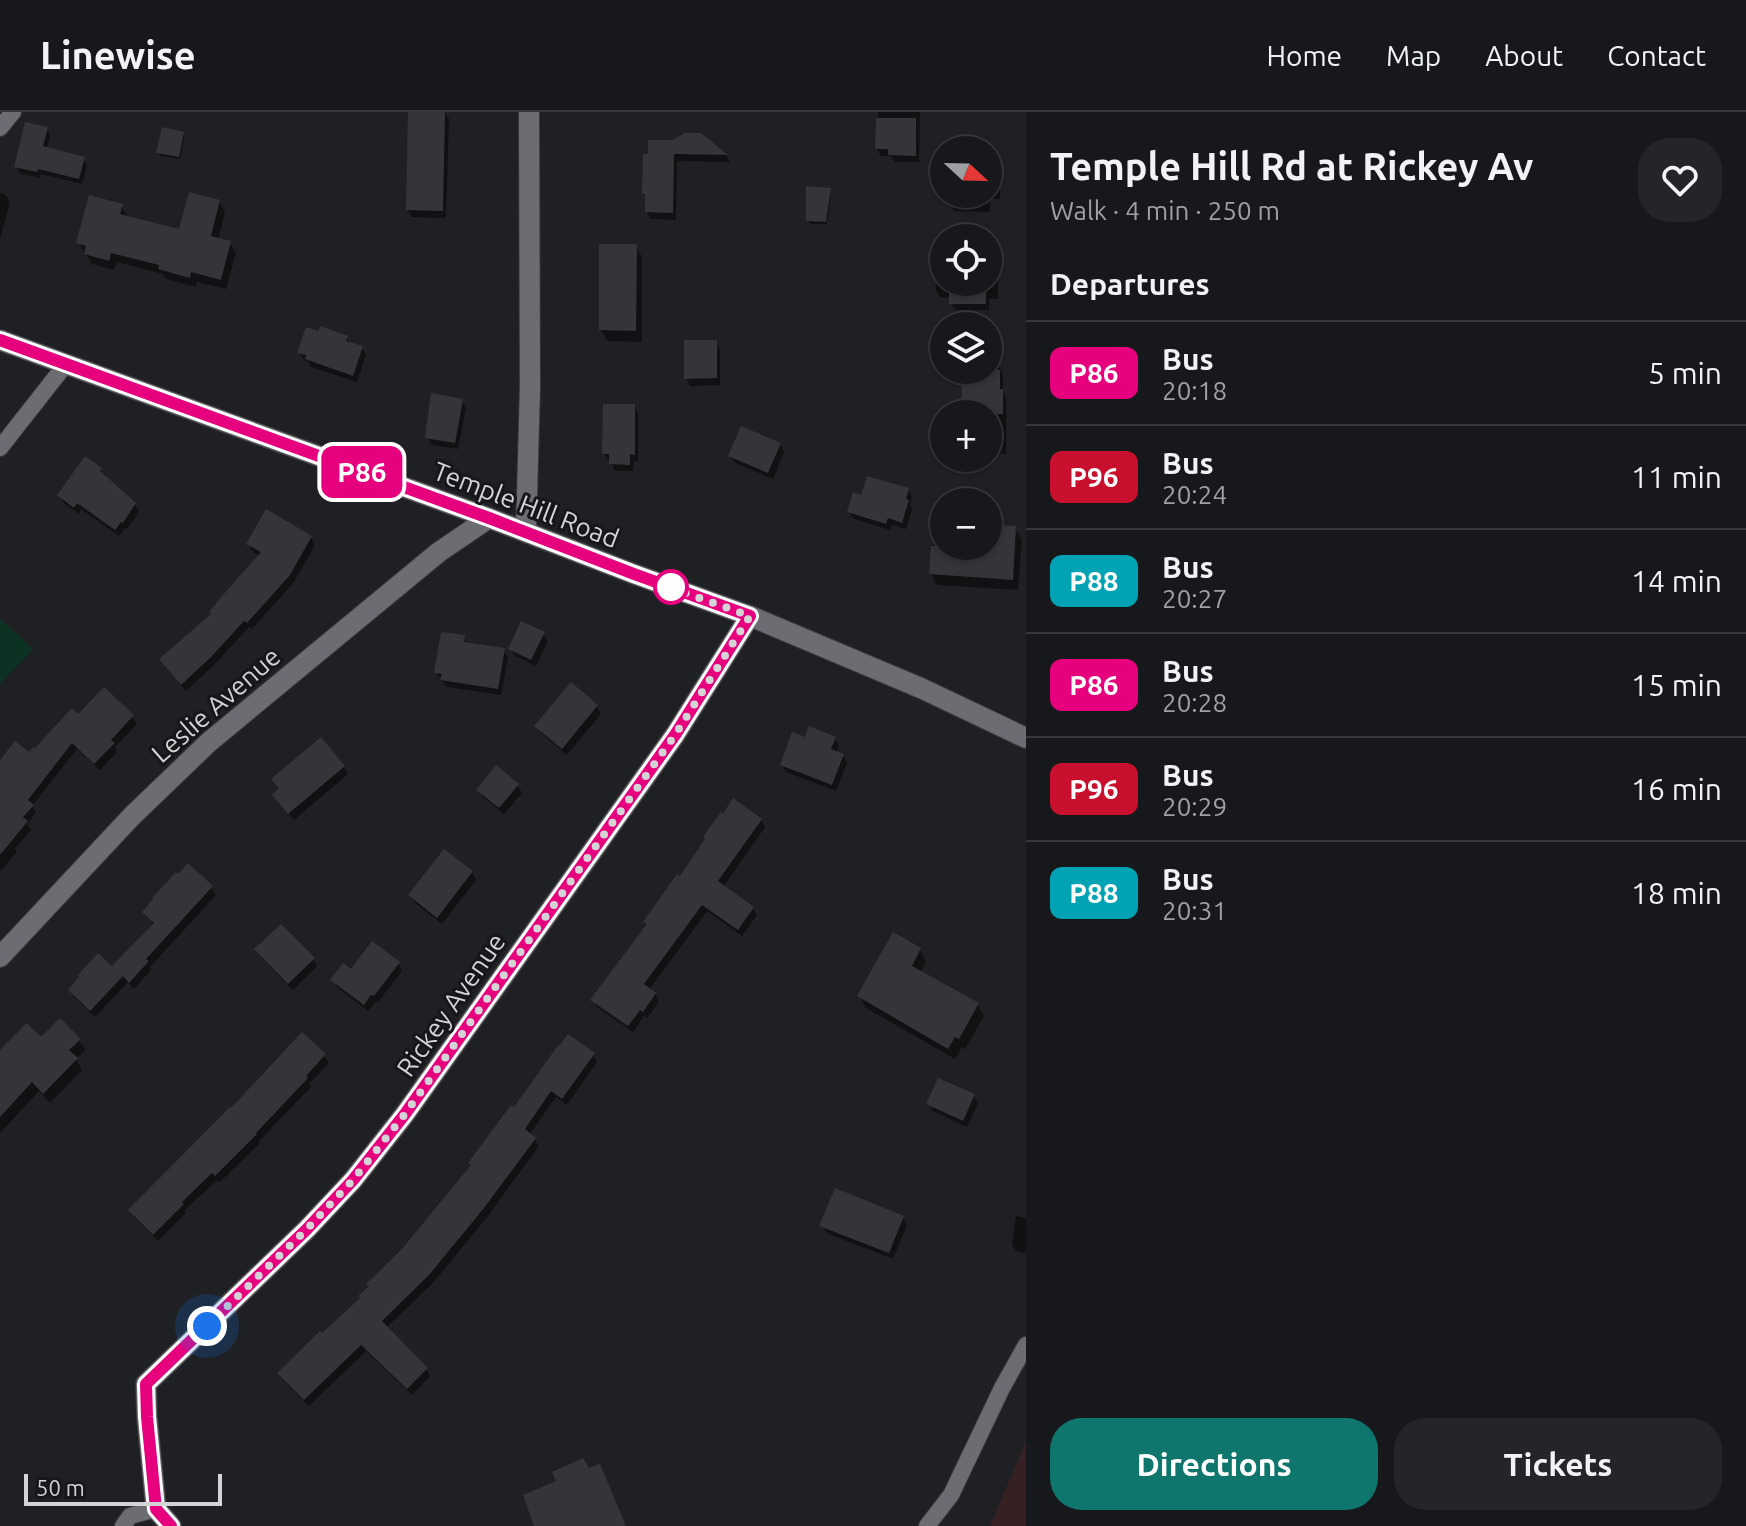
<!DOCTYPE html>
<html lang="en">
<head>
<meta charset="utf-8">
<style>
  body { margin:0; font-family:Ubuntu,sans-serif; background:#242528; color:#f1f3f6; height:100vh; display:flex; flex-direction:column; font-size:30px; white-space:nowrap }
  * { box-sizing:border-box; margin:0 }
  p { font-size:26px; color:#9ea0a3 }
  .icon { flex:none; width:44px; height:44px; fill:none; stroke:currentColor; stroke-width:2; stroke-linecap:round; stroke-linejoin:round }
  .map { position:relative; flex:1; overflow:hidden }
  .panel { display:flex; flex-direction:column; background:#17181b; width:720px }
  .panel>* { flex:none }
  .badge { padding:0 16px; border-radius:12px; font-size:28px; line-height:52px }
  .needle { width:52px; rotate:112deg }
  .controls { position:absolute; left:930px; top:24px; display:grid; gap:16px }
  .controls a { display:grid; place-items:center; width:72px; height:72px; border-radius:50%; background:#17181b; box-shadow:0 2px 6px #0004,0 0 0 2px #36373a; font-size:40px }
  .scale { position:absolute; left:24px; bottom:20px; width:198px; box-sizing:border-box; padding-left:8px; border:4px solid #d4d4d7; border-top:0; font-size:22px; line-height:28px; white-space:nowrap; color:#d4d4d7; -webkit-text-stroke:6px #16171a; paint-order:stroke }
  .you { position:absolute; width:40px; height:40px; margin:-20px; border:6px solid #fff; border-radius:50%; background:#1a73e8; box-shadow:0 0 0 12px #1a73e833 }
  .map>.badge { position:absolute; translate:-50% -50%; box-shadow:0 0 0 4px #fff }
  h2 { padding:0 24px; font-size:30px; line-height:72px }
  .round { display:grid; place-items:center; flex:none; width:84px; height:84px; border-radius:32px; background:#242528 }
  .summary { display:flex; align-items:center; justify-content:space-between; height:136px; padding:0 24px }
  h1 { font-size:38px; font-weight:700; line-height:60px }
  .cta { display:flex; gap:16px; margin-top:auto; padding:16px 24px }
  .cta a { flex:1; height:92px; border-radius:32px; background:#0f766e; color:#fff; font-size:32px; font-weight:700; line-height:92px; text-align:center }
  .cta a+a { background:#242528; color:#f1f3f6 }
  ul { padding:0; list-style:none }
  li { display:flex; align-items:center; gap:24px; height:104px; padding:0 24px; border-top:2px solid #36373a }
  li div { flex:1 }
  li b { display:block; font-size:30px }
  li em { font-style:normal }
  li .badge { min-width:88px; font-weight:700; text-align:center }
  header { display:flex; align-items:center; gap:48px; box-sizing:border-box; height:112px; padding:0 40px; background:#17181b; border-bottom:2px solid #36373a }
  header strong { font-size:38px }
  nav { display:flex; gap:44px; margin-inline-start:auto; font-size:28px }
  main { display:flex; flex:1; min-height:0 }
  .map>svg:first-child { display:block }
  .industrial { fill:#352123 }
  .green { fill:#0c3223 }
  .shadow { fill:#0007 }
  .building { fill:#343539 }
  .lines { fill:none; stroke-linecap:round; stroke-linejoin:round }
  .service-casing { stroke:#3a3a3d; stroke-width:18 }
  .minor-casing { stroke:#3a3a3d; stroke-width:22 }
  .secondary-casing { stroke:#3a3a3d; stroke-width:22 }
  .service { stroke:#6c6d72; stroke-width:16 }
  .minor { stroke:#6c6d72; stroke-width:20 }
  .secondary { stroke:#6c6d72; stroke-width:20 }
  .line-casing { stroke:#fff; stroke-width:18 }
  .line { stroke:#e6007e; stroke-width:12 }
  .walk { stroke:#d4d4d7; stroke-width:8; stroke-dasharray:0 14.4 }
  .stop-dot { fill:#fff; stroke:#e6007e; stroke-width:4 }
  .labels { text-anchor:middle; stroke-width:6; stroke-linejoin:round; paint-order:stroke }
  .street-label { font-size:26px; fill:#d4d4d7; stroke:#16171a }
</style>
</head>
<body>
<header>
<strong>Linewise</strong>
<nav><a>Home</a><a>Map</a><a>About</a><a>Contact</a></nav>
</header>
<main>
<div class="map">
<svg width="1026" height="1414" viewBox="0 0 1026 1414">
  <rect width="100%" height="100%" fill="#1f2024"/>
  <path class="industrial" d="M1026,1329V1414H990Z"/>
  <path class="green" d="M0,507L33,537L0,572Z"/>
  <g class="shadow">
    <path d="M410,0H445L449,7L446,106L412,105L408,98Z"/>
    <path d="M878,0H920L919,50H895L891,44H881L877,37Z"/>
    <path d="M47,17L50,23L47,37L83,47L87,53L82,72L41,62L40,66L20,61L16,54Z"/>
    <path d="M183,22L184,25L180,47L160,44L159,41Z"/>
    <path d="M700,23L727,44L730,50L677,49L676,108L651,107L647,100V87L644,82L674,30Z"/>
    <path d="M988,44H996L1000,51V87H990V100L954,99L950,92V82H988Z"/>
    <path d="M829,78L831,81L827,112H810L808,109Z"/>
    <path d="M0,81L6,83L10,91L0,127Z"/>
    <path d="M219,90L225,100L218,128L230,131L236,141L226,177L197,170L196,175L166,167L163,162L117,150L114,158L92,152L78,130L121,94L127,104L180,120Z"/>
    <path d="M636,134L642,145V230L607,229L601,218Z"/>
    <path d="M936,160H944V170H988V160H994L998,167V187H989V198H956L951,191V185H940L936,178Z"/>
    <path d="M347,226L350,232L362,236L366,243L357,270L311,255L308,249L304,248L299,240Z"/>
    <path d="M716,230L720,237V273L690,274L686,266Z"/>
    <path d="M988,255H999L1003,263V281L1006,286V342L988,341V302H963L970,273V258H988Z"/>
    <path d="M462,289L466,296L458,337L432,333L427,325Z"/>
    <path d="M634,294L638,301V349H634L633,359H615L611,349H608L604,341Z"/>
    <path d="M780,332L784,340L773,367L735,351L730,344Z"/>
    <path d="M100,358L104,364L135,393L139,400L127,417L125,416L119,424L81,397L79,402L64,391L59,383Z"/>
    <path d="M908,378L912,385L910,394L912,397L906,417L892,413L890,418L854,407L849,400L863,385Z"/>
    <path d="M988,407L995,415L1015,416L1022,428L1018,478L937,473L931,461L933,432L944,434H988Z"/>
    <path d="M311,425L315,433L294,470L252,517L249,515L215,552L186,579L166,555L213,503L260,444L253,440L248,432Z"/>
    <path d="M543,522L548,529L536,554L515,544L511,537Z"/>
    <path d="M463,525L467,532L503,538L508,545L501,583L447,575L441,568L436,560Z"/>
    <path d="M571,573L597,595L601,602L567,643L541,621L537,614Z"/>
    <path d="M78,605H132L137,612L115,635L117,640L100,658L77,637L32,694L36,701L27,712L31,718L15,737L17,740L0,760V686Z"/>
    <path d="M835,626L839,634L836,641L843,644L847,651L836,679L786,660L782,652L806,628Z"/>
    <path d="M344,655L348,662L294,708L278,690Z"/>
    <path d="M517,673L522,681L504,702L483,685L479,678Z"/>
    <path d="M761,708L765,715L723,775L753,796L757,803L742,824L707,799L649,878L655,882L659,890L647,906L644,904L633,920L597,895L593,888L648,814L646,810L681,767Z"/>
    <path d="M472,760L476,768L442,812L415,791L410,784Z"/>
    <path d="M211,776L216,783L150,855L151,858L134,877L128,870L95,905L74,885L70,878L118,862L154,813L144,800Z"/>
    <path d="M257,838L313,847L317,854L293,878L261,845Z"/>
    <path d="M920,838L926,849L920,861L977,892L984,904L965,937L962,935L955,947L866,896L860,884Z"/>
    <path d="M398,852L402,859L378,890L376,889L368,899L337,875L332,868L351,860Z"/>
    <path d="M41,928H79L85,938L76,947L82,958L50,991L39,979L0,1021V944Z"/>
    <path d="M593,943L597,950L567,993L556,985L529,1023L534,1027L539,1034L488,1104L433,1171L386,1216L426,1257L430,1264L412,1283L366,1239L309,1294L284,1269L280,1261L362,1187L472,1054L514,997Z"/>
    <path d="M324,944L329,951L309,972L311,975L259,1029L260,1031L220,1070L217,1068L185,1098L186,1101L158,1129L135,1106L131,1098Z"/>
    <path d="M974,984L978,991L967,1015L933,999L929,992Z"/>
    <path d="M1016,1104L1026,1106V1141L1016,1139L1012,1132Z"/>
    <path d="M902,1105L907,1113L893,1147L826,1121L822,1113Z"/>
  </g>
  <g class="building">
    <path d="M408,0H445L443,99L406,98Z"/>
    <path d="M876,6H916V44L888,43V37H875Z"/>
    <path d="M25,10L48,15L43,34L85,45L79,67L38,57L37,60L14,55Z"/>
    <path d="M162,15L184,20L179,45L156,41Z"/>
    <path d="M685,21H701L728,43L674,42L673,101L645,100V82H642L643,42H648V28H673Z"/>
    <path d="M806,74L831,76L826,110L806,109Z"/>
    <path d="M189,80L220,88L211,124L231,129L221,168L191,160L190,166L158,157L159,153L111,141L109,149L84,142L86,134L76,131L89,83L123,92L120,102L179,117Z"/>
    <path d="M599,132H637L636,219L599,218Z"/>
    <rect x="949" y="170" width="37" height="22"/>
    <path d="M320,214L348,224L346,229L363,234L353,264L305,247L306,243L297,241L306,215L318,219Z"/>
    <path d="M684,228H717V266L684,267Z"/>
    <path d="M968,258H1000V277H1003V302H961L962,271H968Z"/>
    <path d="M431,281L463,287L455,331L425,326Z"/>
    <path d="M603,292H635V343L630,342V353L609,352V342H602Z"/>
    <path d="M741,314L781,331L768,361L728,344Z"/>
    <path d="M85,344L102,356L100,359L136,391L123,411L121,410L115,418L77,391L74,396L57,383Z"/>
    <path d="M867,364L909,376L906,387L909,388L902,411L888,406L886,412L847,400L853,380L861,383Z"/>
    <path d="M266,397L312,424L290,463L247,511L244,509L211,545L181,573L159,547L211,502L209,500L222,484L261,440L246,432Z"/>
    <path d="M988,413L1016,414L1013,468L929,462L931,434H988Z"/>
    <path d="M521,509L545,520L531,548L508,537Z"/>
    <path d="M441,520L465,523L464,530L505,536L498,577L440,568L442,562L434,561Z"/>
    <path d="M571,570L598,593L562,637L534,614Z"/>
    <path d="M104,575L134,603L111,628L115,631L94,652L72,631L28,688L34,693L23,705L28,709L0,743V648L15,629L29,640L33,635L35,636L72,596L78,602Z"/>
    <path d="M809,614L836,625L831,637L844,642L832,673L780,653L792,620L805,625Z"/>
    <path d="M321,625L345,654L288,702L272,683L279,676L271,667Z"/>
    <path d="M496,653L519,672L499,696L476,678Z"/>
    <path d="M733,686L762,707L718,769L754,795L738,818L702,793L644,872L656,881L643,900L640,898L628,914L590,888L647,812L643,810L677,762L680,764L705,727L703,725L707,719L721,700L723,702Z"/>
    <path d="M444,737L473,759L437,806L408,783Z"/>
    <path d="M188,751L213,774L146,847L149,849L129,871L123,864L90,899L68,878L79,865L78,863L98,841L114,856L112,854L154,811L142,800L153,787L152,786L176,760L178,762Z"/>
    <path d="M281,812L315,846L288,872L254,837Z"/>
    <path d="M893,820L921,836L912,854L979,891L959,927L955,925L948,937L857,884Z"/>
    <path d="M372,829L400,850L374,884L371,883L364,893L330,868L343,851L351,857Z"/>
    <path d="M60,906L81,927L69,938L78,946L43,982L32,970L0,1005V938L27,911L41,925Z"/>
    <path d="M302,920L326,942L306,964L308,966L256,1021L257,1022L215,1064L212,1061L182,1090L184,1092L153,1123L128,1098L230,995L231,996Z"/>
    <path d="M568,922L595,941L562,987L551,979L525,1017L536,1026L484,1096L429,1163L382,1209L428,1256L407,1277L361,1233L304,1288L277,1261L320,1219L322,1221L360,1186L358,1184L369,1174L366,1172L402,1137L471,1053L468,1051L511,993L514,995L559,932L560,933Z"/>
    <path d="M938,966L975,982L963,1009L926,992Z"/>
    <path d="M835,1076L904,1104L889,1141L819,1114Z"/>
    <path d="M583,1346L589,1356L600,1352L626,1414H534L523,1383L556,1369L552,1360Z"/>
  </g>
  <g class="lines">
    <defs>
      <g id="service">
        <path d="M0,16L13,0"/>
        <path d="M0,336L66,252"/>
        <path d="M123,1414L130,1404L156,1397"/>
        <path d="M927,1414L951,1383L1002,1276L1026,1233"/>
      </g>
      <g id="minor">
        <path d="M526,420L530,275L529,0"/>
        <path d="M0,845L132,704L209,630L439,440L489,406"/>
        <path d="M171,1414L156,1397L147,1305L146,1272L307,1117L353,1068L405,1002L675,623L750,504"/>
      </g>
      <path id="secondary" d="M0,228L489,406L634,462L750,504L923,577L1026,626"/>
    </defs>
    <use href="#service" class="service-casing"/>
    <use href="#minor" class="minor-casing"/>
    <use href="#secondary" class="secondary-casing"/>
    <use href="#service" class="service"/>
    <use href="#minor" class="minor"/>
    <use href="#secondary" class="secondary"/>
  </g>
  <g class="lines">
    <defs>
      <path id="line" d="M0,228L489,406L634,462L750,504L675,623L405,1002L353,1068L307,1117L146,1272L147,1305L156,1397L171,1414"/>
    </defs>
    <use href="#line" class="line-casing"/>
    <use href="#line" class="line"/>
    <path class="walk" d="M207,1214L307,1117L353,1068L405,1002L675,623L750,504L663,473L671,475"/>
  </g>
  <circle class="stop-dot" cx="671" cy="475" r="16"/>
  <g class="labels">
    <g class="street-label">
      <text transform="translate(526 393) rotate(21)" y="9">Temple Hill Road</text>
      <text transform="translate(216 593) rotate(-41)" y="9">Leslie Avenue</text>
      <text transform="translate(451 893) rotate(-55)" y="9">Rickey Avenue</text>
    </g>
  </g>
</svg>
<div class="controls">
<a><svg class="needle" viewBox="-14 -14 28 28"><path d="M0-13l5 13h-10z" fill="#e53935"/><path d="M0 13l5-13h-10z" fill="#9ea0a3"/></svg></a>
<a><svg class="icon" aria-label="locate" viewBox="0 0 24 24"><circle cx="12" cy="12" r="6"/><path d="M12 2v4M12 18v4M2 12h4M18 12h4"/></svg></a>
<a><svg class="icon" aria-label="layers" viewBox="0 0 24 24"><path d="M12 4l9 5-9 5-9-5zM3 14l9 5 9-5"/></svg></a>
<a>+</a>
<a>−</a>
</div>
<div class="scale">50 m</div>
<div class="you" style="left:207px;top:1214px"></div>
<b class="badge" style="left:362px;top:360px;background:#e6007e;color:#fff">P86</b>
</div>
<section class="panel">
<div class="summary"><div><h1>Temple Hill Rd at Rickey Av</h1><p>Walk · 4 min · 250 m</p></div><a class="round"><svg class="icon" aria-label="heart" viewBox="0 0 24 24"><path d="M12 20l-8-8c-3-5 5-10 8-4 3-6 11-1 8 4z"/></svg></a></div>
<h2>Departures</h2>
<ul>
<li><span class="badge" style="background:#e6007e;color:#fff">P86</span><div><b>Bus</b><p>20:18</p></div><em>5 min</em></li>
<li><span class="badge" style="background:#c8102e;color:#fff">P96</span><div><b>Bus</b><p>20:24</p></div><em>11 min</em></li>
<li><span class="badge" style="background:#00a3b4;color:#fff">P88</span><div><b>Bus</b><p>20:27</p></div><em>14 min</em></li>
<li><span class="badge" style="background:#e6007e;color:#fff">P86</span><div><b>Bus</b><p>20:28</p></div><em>15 min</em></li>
<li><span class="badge" style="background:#c8102e;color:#fff">P96</span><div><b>Bus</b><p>20:29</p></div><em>16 min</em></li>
<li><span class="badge" style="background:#00a3b4;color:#fff">P88</span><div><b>Bus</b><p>20:31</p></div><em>18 min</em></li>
</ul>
<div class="cta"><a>Directions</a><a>Tickets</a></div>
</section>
</main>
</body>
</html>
